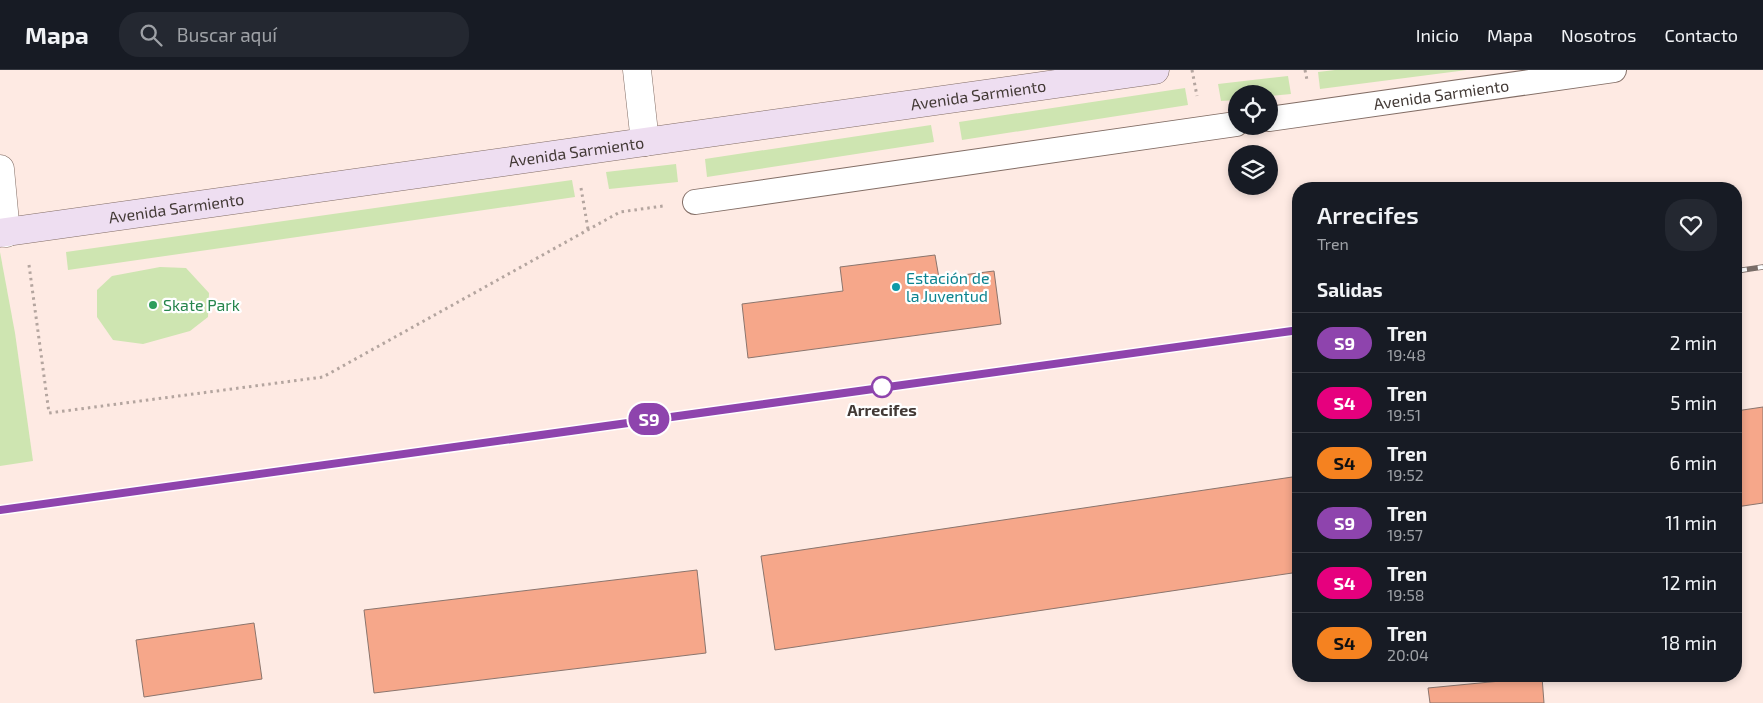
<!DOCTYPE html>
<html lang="es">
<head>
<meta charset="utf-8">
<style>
  body { margin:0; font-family:"Exo 2",sans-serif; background:#242831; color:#f1f3f6; height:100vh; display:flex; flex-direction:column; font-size:19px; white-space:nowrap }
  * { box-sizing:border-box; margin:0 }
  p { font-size:16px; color:#9ea1a6 }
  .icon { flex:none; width:28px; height:28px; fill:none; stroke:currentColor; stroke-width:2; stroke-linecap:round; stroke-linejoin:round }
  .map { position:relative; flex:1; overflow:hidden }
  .panel { position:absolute; left:1292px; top:112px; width:450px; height:500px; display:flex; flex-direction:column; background:#171b24; border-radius:20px; box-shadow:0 2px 8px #0003 }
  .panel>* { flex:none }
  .badge { padding:0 10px; border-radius:16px; font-size:18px; line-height:32px }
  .fabs { position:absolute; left:1228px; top:15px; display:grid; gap:10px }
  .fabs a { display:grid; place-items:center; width:50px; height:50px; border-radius:50%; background:#171b24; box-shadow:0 2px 8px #0003; font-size:25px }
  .map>.badge { position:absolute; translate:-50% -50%; box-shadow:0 0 0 2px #fff }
  h2 { padding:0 25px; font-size:19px; line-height:45px }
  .round { display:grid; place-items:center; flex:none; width:52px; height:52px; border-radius:20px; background:#242831 }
  .summary { display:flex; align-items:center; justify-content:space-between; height:85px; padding:0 25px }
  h1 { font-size:24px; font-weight:600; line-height:38px }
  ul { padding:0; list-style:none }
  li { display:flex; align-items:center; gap:15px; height:60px; padding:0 25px; border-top:1px solid #363941 }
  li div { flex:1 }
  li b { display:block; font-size:19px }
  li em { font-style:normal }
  li .badge { min-width:55px; font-weight:700; text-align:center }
  header { display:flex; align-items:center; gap:30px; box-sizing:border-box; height:70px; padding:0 25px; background:#171b24; border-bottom:1px solid #363941 }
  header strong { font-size:24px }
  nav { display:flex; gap:28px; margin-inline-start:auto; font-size:18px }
  .search { width:350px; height:45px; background:#242831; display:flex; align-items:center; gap:12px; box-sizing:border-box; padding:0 18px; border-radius:20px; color:#9ea1a6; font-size:19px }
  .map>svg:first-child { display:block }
  .green { fill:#cee5b1 }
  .building { fill:#f6a78a; stroke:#8b756d }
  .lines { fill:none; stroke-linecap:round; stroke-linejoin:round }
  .lane-casing { stroke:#826d65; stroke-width:26 }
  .street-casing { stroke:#826d65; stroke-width:29 }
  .secondary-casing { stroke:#826d65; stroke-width:29 }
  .path { stroke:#b4a59f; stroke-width:3; stroke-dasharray:2.5 4; stroke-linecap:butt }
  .lane { stroke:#fff; stroke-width:24 }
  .street { stroke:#fff; stroke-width:28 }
  .secondary { stroke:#eedef1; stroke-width:28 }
  .rail-casing { stroke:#796d68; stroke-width:5.5 }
  .rail { stroke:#fff; stroke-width:4; stroke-dasharray:11; stroke-linecap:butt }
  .line-casing { stroke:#fff; stroke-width:11 }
  .line { stroke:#8e44ad; stroke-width:8 }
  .culture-dot { fill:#0f9aa8; stroke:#fff; stroke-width:2 }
  .leisure-dot { fill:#2e9e5b; stroke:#fff; stroke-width:2 }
  .stop-dot { fill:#fff; stroke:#8e44ad; stroke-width:2.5 }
  .labels { text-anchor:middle; stroke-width:4.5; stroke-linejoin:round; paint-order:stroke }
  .street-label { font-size:16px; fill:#423935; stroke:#fff }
  .culture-label { font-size:16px; fill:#0d838f; stroke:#fff; text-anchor:start }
  .leisure-label { font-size:16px; fill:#27864d; stroke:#fff; text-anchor:start }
  .stop-label { font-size:16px; font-weight:bold; fill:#423935; stroke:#fff }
</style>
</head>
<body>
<header>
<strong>Mapa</strong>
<div class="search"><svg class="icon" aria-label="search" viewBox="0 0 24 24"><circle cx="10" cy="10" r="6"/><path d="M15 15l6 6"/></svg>Buscar aquí</div>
<nav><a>Inicio</a><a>Mapa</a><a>Nosotros</a><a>Contacto</a></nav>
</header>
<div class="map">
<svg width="1763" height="633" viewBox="0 0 1763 633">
  <rect width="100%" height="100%" fill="#feeae3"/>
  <g class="green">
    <path d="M1335,0H1467L1320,19L1318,2Z"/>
    <path d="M1288,6L1291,24L1269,26V24H1236V30L1221,31L1218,14Z"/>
    <path d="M1185,18L1188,35L962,70L959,52Z"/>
    <path d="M931,55L934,72L707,107L705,89Z"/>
    <path d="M676,94L678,112L609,119L606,102Z"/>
    <path d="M572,110L575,127L68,200L66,182Z"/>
    <path d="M0,182L15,263L33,391L0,396Z"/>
    <path d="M160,197L186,198L209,223L208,247L190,261L143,274L113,270L97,247V220L112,206Z"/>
  </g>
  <g class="building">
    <path d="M935,185L939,208L994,201L1001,254L748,288L742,234L843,221L840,197Z"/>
    <path d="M1763,337V433L1736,437V341Z"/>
    <path d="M1299,406V502L775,580L761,486Z"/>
    <path d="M697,500L706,583L374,623L364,540Z"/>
    <path d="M254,553L262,609L144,627L136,570Z"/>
    <path d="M1542,607L1544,633H1430L1428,618Z"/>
  </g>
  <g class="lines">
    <defs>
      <g id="lane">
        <path id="s1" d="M1269,49L1614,0"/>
        <path d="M695,132L1236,54"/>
      </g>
      <g id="street">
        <path d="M637,0L645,72"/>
        <path d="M0,99L6,163"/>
      </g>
      <g id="secondary">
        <path id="s2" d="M0,163L1155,0"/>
      </g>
    </defs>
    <use href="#lane" class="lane-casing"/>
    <use href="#street" class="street-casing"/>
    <use href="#secondary" class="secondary-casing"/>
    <g class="path">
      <path d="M1192,0L1197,26"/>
      <path d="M1305,0L1307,10"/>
      <path d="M581,118L588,159"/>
      <path d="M29,195L49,343L323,307L620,142L663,136"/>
    </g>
    <use href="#lane" class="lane"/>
    <use href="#street" class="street"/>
    <use href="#secondary" class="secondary"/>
    <defs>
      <g id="rail">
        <path d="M1736,201L1763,197"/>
        <path d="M0,440L1299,260"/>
      </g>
    </defs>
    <use href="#rail" class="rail-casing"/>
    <use href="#rail" class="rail"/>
  </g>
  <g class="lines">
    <defs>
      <path id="line" d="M0,440L1299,260"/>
    </defs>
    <use href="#line" class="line-casing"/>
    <use href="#line" class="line"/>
  </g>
  <circle class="culture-dot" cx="896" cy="217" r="5"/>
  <circle class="leisure-dot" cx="153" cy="235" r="5"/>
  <circle class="stop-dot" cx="882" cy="317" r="10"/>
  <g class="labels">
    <g class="street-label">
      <text dy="6" stroke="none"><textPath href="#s2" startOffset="988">Avenida Sarmiento</textPath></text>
      <text dy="6" stroke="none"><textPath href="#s1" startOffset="174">Avenida Sarmiento</textPath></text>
      <text dy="6" stroke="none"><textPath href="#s2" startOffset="582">Avenida Sarmiento</textPath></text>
      <text dy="6" stroke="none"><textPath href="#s2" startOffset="178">Avenida Sarmiento</textPath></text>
    </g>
    <g class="culture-label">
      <text x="906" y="214">Estación de<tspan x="906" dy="18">la Juventud</tspan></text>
    </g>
    <g class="leisure-label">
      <text x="163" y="241">Skate Park</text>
    </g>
    <g class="stop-label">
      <text x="882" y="346">Arrecifes</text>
    </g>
  </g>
</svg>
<div class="fabs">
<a><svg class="icon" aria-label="locate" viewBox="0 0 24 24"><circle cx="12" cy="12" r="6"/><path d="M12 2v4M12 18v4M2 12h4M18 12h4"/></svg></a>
<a><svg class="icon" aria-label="layers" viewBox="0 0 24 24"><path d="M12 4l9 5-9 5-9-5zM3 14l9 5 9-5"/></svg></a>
</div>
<b class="badge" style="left:649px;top:349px;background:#8e44ad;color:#fff">S9</b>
<section class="panel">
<div class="summary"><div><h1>Arrecifes</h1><p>Tren</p></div><a class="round"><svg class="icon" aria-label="heart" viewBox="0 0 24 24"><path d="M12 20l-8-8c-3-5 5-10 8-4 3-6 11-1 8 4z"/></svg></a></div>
<h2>Salidas</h2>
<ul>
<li><span class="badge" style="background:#8e44ad;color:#fff">S9</span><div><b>Tren</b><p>19:48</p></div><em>2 min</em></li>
<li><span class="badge" style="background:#e6007e;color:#fff">S4</span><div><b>Tren</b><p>19:51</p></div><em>5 min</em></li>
<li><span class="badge" style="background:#f58220;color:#111">S4</span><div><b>Tren</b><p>19:52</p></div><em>6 min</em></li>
<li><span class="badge" style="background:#8e44ad;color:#fff">S9</span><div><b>Tren</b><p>19:57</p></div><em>11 min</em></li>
<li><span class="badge" style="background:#e6007e;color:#fff">S4</span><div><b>Tren</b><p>19:58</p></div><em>12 min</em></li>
<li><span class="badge" style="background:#f58220;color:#111">S4</span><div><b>Tren</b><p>20:04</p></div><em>18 min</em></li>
</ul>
</section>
</div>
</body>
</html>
